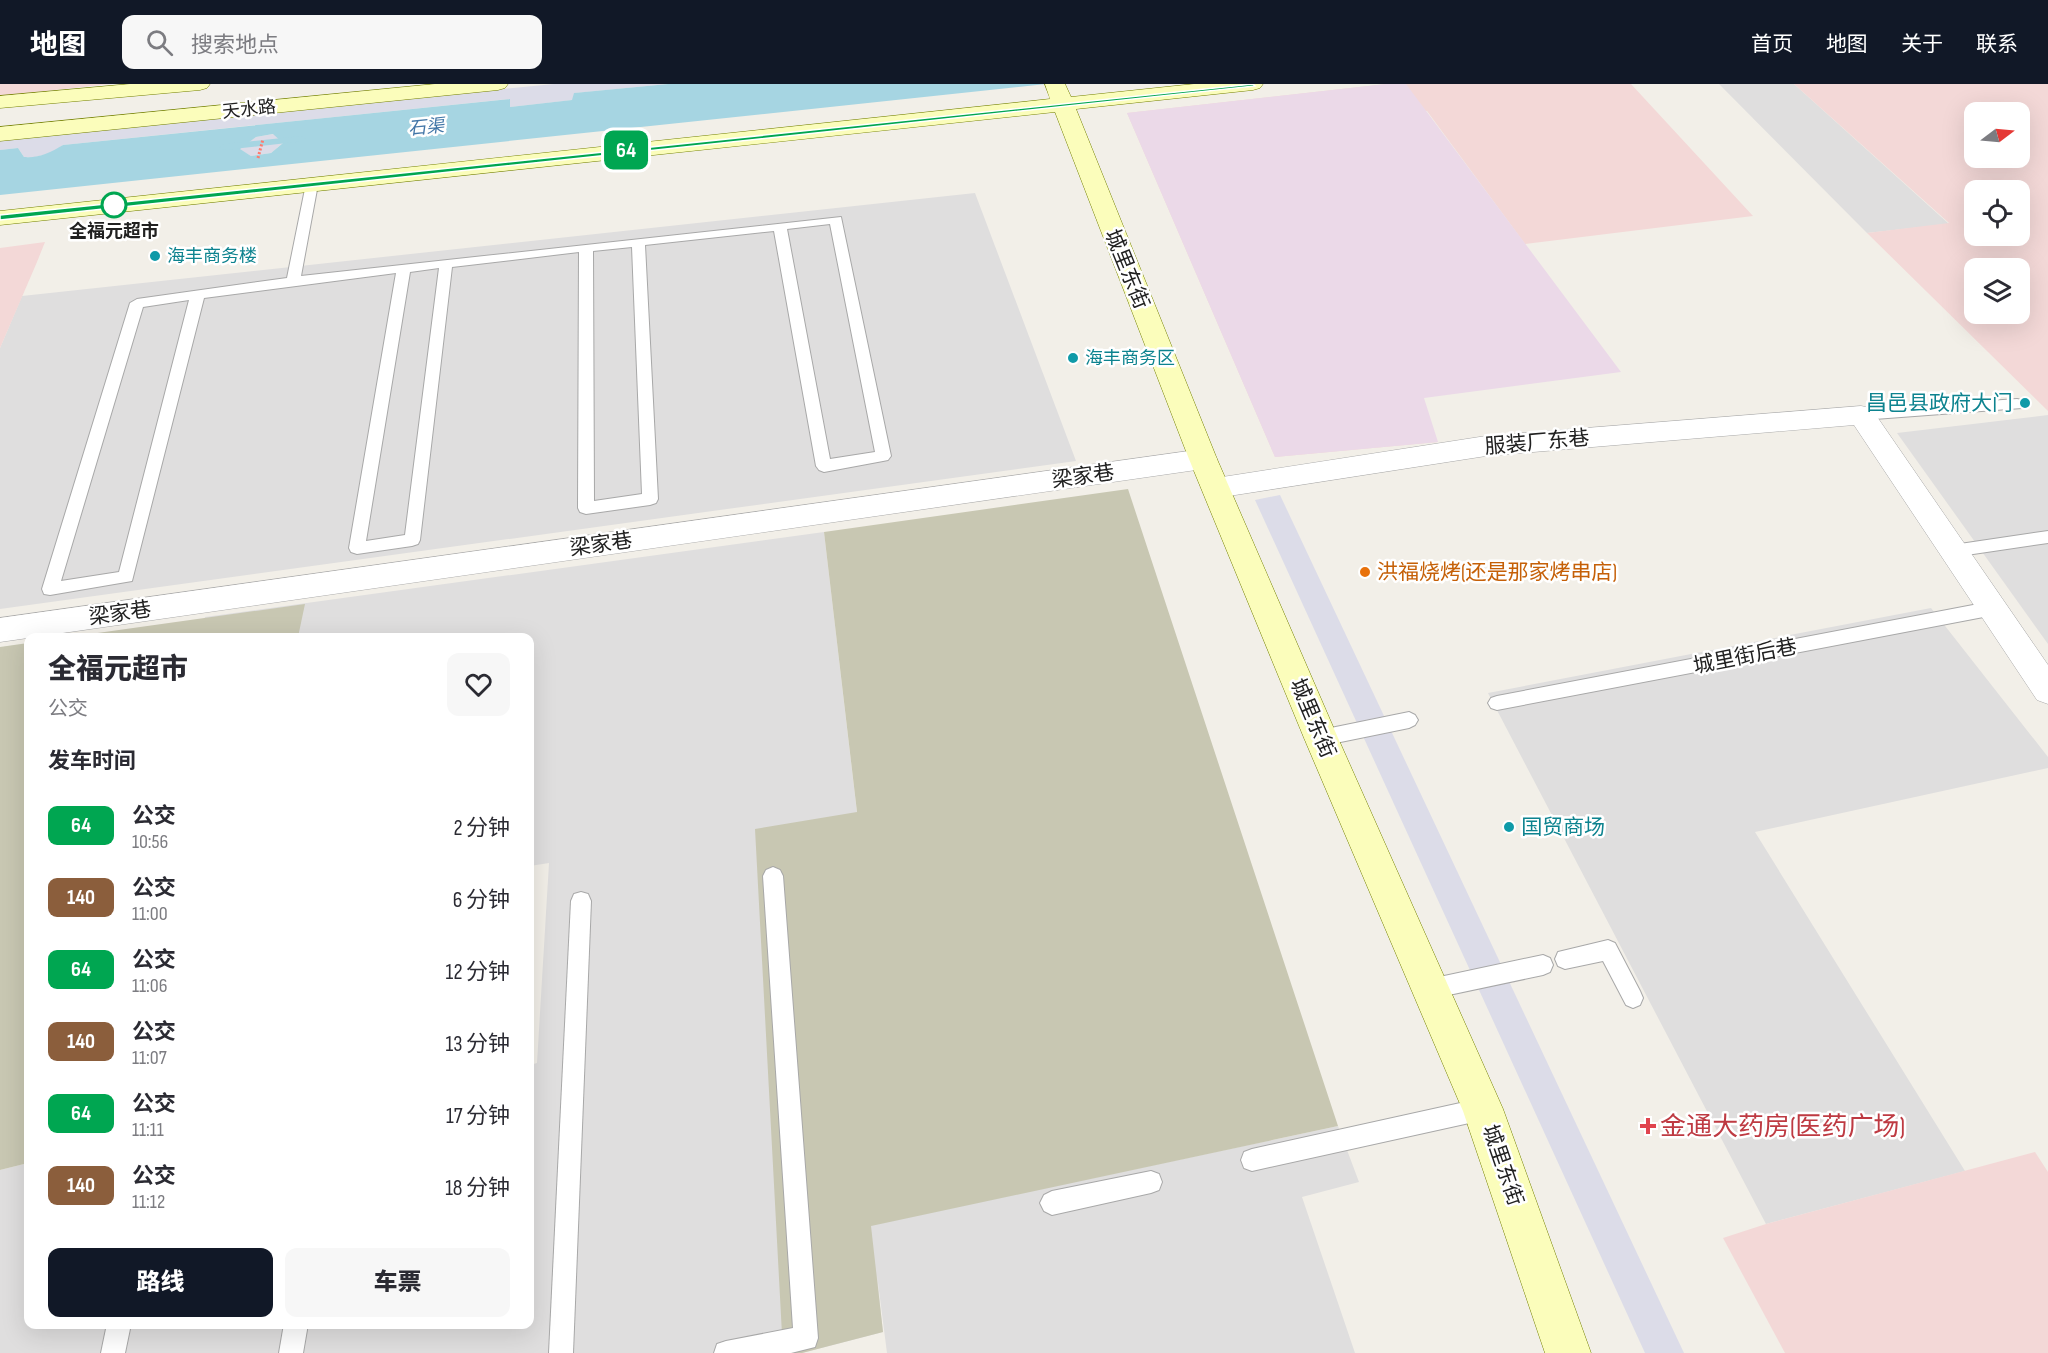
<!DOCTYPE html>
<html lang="zh">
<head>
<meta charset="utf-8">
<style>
  body { margin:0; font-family:"Sofia Sans Condensed","Noto Sans SC",sans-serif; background:#f7f7f7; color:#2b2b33; height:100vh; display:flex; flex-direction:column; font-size:22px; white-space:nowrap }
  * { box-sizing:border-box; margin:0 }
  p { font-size:20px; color:#7c7c81 }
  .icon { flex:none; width:33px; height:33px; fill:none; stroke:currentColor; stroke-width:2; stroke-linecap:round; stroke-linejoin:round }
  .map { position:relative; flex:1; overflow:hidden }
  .panel { position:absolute; left:24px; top:549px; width:510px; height:696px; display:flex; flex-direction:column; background:#fff; border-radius:12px; box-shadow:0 6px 24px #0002 }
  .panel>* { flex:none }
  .badge { padding:0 12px; border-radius:9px; font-size:21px; line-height:39px }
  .needle { width:39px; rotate:74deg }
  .buttons { position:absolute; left:1964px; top:18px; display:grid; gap:12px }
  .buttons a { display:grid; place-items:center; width:66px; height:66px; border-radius:12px; background:#fff; box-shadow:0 6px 24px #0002; font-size:30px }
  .map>.badge { position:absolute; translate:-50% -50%; box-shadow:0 0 0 3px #fff }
  h2 { padding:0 24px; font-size:22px; line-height:54px }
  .round { display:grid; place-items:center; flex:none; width:63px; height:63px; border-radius:12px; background:#f7f7f7 }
  .summary { display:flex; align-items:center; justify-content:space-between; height:102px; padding:0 24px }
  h1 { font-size:28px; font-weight:800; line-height:45px }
  .action { display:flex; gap:12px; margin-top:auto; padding:12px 24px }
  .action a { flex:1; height:69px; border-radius:12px; background:#111827; color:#fff; font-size:24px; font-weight:800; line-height:69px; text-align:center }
  .action a+a { background:#f7f7f7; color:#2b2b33 }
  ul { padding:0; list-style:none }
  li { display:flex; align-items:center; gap:18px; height:72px; padding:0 24px }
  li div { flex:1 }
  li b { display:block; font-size:22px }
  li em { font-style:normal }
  li .badge { min-width:66px; font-weight:700; text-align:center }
  header { display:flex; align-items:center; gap:36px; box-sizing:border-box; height:84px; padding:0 30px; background:#111827; color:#fff }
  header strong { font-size:28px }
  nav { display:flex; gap:33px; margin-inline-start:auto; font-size:21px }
  .search { width:420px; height:54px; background:#f7f7f7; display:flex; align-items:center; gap:15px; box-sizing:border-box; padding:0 21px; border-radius:12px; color:#7c7c81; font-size:22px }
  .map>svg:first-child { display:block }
  .residential { fill:#dfdede }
  .commercial { fill:#f3d8d7; fill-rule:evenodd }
  .industrial { fill:#ebd9e8 }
  .construction { fill:#c8c7b2 }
  .plaza { fill:#dcdce8 }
  .water { fill:#a6d5e2; fill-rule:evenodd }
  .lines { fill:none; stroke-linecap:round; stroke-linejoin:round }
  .stream { fill:#a6d5e2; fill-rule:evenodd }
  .lane-casing { stroke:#a8a8a8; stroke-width:2 }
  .street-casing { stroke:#a8a8a8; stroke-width:1 }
  .secondary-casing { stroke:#748100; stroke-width:1 }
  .path { stroke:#ff796c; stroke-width:3; stroke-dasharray:2 2; stroke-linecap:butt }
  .lane { fill:#fff; fill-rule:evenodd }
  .street { fill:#fff; fill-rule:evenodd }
  .secondary { fill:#fbfdbb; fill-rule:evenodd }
  .line { fill:#00a651; stroke:#fff; stroke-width:1.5 }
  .stop-dot { fill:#fff; stroke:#00a651; stroke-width:3 }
  .culture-dot { fill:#0f9aa8; stroke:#fff; stroke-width:2 }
  .food-dot { fill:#e8710a; stroke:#fff; stroke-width:2 }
  .health-dot { fill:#e0444e; stroke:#fff; stroke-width:2 }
  .labels { text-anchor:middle; stroke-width:5; stroke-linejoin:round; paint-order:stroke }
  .far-street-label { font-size:18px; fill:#212121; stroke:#fff }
  .far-water-label { font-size:18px; font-style:italic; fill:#4276a7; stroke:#fff }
  .far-stop-label { font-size:18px; font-weight:bold; fill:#212121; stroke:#fff }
  .far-culture-label { font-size:18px; fill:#0d838f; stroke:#fff; text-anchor:start }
  .street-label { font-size:21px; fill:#212121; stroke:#fff }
  .culture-label { font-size:21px; fill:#0d838f; stroke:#fff; text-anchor:end }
  .food-label { font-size:21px; fill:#c56008; stroke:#fff; text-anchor:start }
  .near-health-label { font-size:26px; fill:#be3a42; stroke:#fff; text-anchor:start }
</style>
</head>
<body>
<header>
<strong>地图</strong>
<div class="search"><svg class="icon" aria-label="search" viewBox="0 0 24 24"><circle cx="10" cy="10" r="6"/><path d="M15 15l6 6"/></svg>搜索地点</div>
<nav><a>首页</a><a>地图</a><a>关于</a><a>联系</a></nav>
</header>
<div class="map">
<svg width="2048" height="1269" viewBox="0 0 2048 1269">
  <rect width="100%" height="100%" fill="#f2efe8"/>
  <g class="residential">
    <path d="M1719,0H1794L1949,140L1867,149Z"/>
    <path d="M975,109L1076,377L0,525V264L22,212Z"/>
    <path d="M2048,331V560L1897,349Z"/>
    <path d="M824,448L857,729L826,734L871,1141L1338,1042L1359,1098L1302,1113L1355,1269H887L877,1191L883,1248L802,1269H0V1086L28,1079V1240H530V981L537,979L549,779L530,782V554L200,553L205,533Z"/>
    <path d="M1931,524L2048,673V684L1755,748L1965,1087L1766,1140L1488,609Z"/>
  </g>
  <g class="commercial">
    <path d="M0,0H110L0,12Z"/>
    <path d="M1386,0H1631L1753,132L1525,160L1427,27L1193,47L1438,358L1275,373L1127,29Z"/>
    <path d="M1794,0H2048V327L1867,149L1949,139ZM1974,28H2019V74H1974ZM1974,106H2019V152H1974ZM2019,184V230H1974V184Z"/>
    <path d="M45,158L37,178L0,264V164Z"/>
    <path d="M2035,1068L2048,1088V1269H1785L1723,1154L1766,1140Z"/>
  </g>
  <path class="industrial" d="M1386,0H1406L1621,288L1424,314L1438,358L1275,373L1127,29Z"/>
  <g class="construction">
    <path d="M1128,405L1338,1042L871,1142L883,1248L802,1269H783L755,745L857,728L824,448Z"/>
    <path d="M305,520L298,553H69Z"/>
    <path d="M28,559V1079L0,1086V563Z"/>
  </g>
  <g class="plaza">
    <path d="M554,0H668L575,9L573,16L510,23L509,15L63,61L51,69L35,73H24L18,64L0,66V54Z"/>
    <path d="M274,50L284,58L271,69L251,72L239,65L256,53Z"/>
    <path d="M1280,411L1684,1269H1645L1255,416Z"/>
  </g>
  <path class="water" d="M668,0H1046L0,111V66L18,64L24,73C39,74 50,69 63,61L510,15V23L572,16L574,9ZM273,50L283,59L271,69L251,72L240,65L256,53Z"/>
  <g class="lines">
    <path class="stream" d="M301,52L306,55L305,57L224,66L219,63L224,60Z"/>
    <defs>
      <g id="lane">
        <path d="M312,96L318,100L301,192L841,133L891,372L888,376L883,377L824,388L819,386L816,382L774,147L645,161L658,415L656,419L650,421L586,430L580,428L578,424L579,168L452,183L420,456L418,460L412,462L357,470L351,468L349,464L396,189L204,214L132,497L50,511L44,510L42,505L130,219L137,215L287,194L306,100ZM830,140L875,368L830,375L787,145ZM632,163L642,410L594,417L593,167ZM439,184L405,451L366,457L410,188ZM189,216L119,488L61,497L143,223Z"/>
        <path d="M2017,315L2022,316L2024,320L2022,324L1861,336L1854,331L1861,326Z"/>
        <path d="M2048,447V459L1953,473L1947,471L1945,467L1947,463L1953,461Z"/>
        <path d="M1994,517L2000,519L2002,524L2000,529L1994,531L1497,626L1491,624L1488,619L1491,614L1497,612Z"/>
        <path d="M1409,628L1415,631L1418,636L1415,641L1409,644L1321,662L1315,659L1312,654L1315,649L1321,646Z"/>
        <path d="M773,783L780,786L783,792L818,1254L815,1263L791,1269H714L717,1260L726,1257L793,1244L763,792L766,786Z"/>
        <path d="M581,808L588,810L591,817L573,1269H549L571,817L574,810Z"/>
        <path d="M1608,856L1615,859L1640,907L1643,914L1640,921L1633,924L1626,921L1603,877L1565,885L1558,882L1555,875L1558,868Z"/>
        <path d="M1543,871L1550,874L1553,881L1550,888L1543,891L1430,915L1423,912L1420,905L1423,898L1430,895Z"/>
        <path d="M1483,1014L1491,1017L1494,1025L1491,1033L1483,1036L1252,1087L1244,1084L1241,1076L1244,1068L1252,1065Z"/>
        <path d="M1151,1087L1159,1090L1162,1098L1159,1106L1151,1109L1052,1131L1044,1127L1040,1119L1044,1111L1052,1107Z"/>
        <path d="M107,1240H131L125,1269H101Z"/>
        <path d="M284,1240H308L303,1269H279Z"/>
      </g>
      <g id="street">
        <path d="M1861,322L1871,324L2048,581V620L2037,616L1854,341L1486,372L1216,414L1206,411L1202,404L1206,397L1216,394L1486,352Z"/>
        <path d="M1203,365L1213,368L1217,375L1213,382L1203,385L0,558V534Z"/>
      </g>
      <g id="secondary">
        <path d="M130,0H210L207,4L200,6L0,24V12Z"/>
        <path d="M435,0H508L505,4L498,6L0,57V43Z"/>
        <path d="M1045,0H1065L1071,13L1194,0H1263L1260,4L1253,6L1076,25L1217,375L1338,654L1503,1025L1591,1269H1545L1463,1027L1304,654L1189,375L1055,28L0,141V127L1050,15Z"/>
      </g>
    </defs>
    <use href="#lane" class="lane-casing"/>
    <use href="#street" class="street-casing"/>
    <use href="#secondary" class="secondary-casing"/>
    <path class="path" d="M258,74L263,55"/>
    <use href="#lane" class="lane"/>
    <use href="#street" class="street"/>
    <use href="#secondary" class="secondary"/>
  </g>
  <path class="line" d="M1253,0L1255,2L0,136V131Z"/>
  <circle class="stop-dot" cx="114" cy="121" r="12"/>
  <g class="culture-dot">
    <circle cx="155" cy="172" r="6"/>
    <circle cx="1073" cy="274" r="6"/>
    <circle cx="2025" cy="319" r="6"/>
    <circle cx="1509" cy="743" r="6"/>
  </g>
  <circle class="food-dot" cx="1365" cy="488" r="6"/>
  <path class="health-dot" d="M1645 1033h6v6h6v6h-6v6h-6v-6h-6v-6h6z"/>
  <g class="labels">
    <g class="far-street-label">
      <text transform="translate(249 25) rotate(-6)" y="6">天水路</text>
    </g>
    <g class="far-water-label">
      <text transform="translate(426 43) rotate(-6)" y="6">石渠</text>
    </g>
    <g class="far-stop-label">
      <text x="114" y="153">全福元超市</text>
    </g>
    <g class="far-culture-label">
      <text x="167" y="178">海丰商务楼</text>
      <text x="1085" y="280">海丰商务区</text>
    </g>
    <g class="street-label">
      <text transform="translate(1127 185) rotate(68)" y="7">城里东街</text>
      <text transform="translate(1537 358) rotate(-5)" y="7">服装厂东巷</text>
      <text transform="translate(1083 392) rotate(-8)" y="7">梁家巷</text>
      <text transform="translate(601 460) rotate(-8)" y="7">梁家巷</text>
      <text transform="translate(120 529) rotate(-8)" y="7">梁家巷</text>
      <text transform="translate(1745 572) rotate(-11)" y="7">城里街后巷</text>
      <text transform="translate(1313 634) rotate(67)" y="7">城里东街</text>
      <text transform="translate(1503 1081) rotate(71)" y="7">城里东街</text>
    </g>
    <g class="culture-label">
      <text x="2013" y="326">昌邑县政府大门</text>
      <text x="1521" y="750" text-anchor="start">国贸商场</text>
    </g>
    <g class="food-label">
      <text x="1377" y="495">洪福烧烤(还是那家烤串店)</text>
    </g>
    <g class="near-health-label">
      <text x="1660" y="1051">金通大药房(医药广场)</text>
    </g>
  </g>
</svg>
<div class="buttons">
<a><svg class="needle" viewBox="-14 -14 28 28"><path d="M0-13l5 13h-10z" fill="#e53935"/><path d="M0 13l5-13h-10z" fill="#7c7c81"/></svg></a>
<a><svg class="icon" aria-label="locate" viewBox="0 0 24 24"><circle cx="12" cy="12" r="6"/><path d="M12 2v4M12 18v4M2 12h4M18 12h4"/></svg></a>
<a><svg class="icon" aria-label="layers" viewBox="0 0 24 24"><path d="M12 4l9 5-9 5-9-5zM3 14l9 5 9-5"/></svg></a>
</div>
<b class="badge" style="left:626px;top:66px;background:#00a651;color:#fff">64</b>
<section class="panel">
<div class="summary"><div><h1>全福元超市</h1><p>公交</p></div><a class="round"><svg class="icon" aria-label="heart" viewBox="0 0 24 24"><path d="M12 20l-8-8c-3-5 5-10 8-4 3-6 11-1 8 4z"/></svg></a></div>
<h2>发车时间</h2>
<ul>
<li><span class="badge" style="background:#00a651;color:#fff">64</span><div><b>公交</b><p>10:56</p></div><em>2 分钟</em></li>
<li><span class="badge" style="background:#8b5e3c;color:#fff">140</span><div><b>公交</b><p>11:00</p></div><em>6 分钟</em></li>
<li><span class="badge" style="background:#00a651;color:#fff">64</span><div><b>公交</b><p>11:06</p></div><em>12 分钟</em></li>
<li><span class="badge" style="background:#8b5e3c;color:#fff">140</span><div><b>公交</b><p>11:07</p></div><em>13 分钟</em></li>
<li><span class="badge" style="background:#00a651;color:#fff">64</span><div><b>公交</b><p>11:11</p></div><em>17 分钟</em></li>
<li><span class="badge" style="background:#8b5e3c;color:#fff">140</span><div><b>公交</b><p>11:12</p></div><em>18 分钟</em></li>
</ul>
<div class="action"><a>路线</a><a>车票</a></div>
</section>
</div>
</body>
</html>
